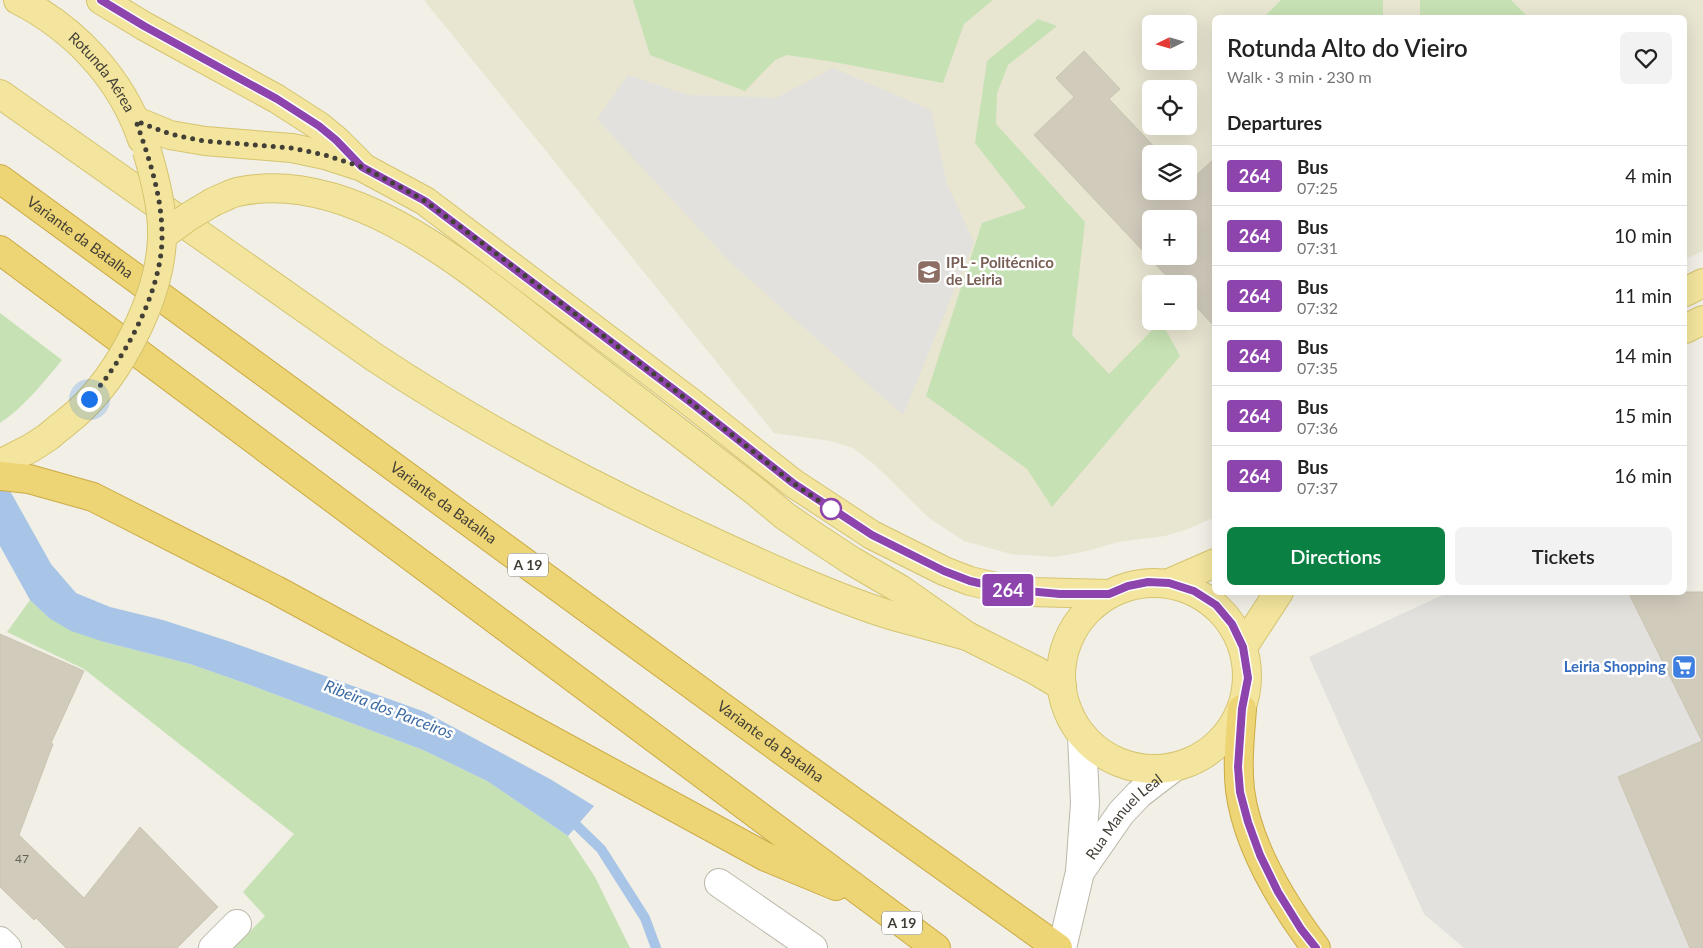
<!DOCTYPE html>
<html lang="en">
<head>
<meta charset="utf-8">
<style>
  body { margin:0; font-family:Lato,sans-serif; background:#f2f2f2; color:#222; height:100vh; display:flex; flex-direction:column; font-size:19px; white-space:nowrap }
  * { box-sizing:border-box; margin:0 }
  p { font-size:16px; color:#767676 }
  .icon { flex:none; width:28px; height:28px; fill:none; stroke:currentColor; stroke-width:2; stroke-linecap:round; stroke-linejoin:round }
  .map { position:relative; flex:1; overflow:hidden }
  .details { position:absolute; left:1212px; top:15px; width:475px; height:580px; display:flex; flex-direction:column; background:#fff; border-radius:8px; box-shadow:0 5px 20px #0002 }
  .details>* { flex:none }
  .badge { padding:0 10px; border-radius:4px; font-size:18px; line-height:32px }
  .needle { width:32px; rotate:265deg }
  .buttons { position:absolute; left:1142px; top:15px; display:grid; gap:10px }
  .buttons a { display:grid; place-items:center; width:55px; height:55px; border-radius:8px; background:#fff; box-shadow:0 5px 20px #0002; font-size:25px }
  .you { position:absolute; width:25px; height:25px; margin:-12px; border:4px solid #fff; border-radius:50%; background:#1a73e8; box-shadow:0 0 0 8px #1a73e833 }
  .map>.badge { position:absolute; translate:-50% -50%; box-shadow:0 0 0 2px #fff }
  h2 { padding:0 15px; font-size:19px; line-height:45px }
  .round { display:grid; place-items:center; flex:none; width:52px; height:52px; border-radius:8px; background:#f2f2f2 }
  .head { display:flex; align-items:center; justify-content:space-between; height:85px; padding:0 15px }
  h1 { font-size:24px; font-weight:600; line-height:38px }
  .action { display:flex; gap:10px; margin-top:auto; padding:10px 15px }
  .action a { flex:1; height:58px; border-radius:8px; background:#0b8043; color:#fff; font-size:20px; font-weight:600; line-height:58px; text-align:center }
  .action a+a { background:#f2f2f2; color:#222 }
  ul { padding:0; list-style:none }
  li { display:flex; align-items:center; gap:15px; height:60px; padding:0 15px; border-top:1px solid #e0e0e0 }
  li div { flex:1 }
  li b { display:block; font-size:19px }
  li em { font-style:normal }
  li .badge { min-width:55px; font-weight:700; text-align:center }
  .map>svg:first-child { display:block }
  .education { fill:#e8e5d1; fill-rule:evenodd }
  .green { fill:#c6e1b3 }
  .parking { fill:#e2e1dd }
  .water { fill:#a8c5e7 }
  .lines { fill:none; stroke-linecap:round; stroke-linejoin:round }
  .stream { stroke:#a8c5e7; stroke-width:10 }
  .building { fill:#d1cbbc; stroke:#cbc4b0; fill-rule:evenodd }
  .minor-casing { stroke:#bbb7a9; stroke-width:30 }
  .major-casing { stroke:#d5c46f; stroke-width:30 }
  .highway-casing { stroke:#cbab45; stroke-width:30 }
  .minor { stroke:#fff; stroke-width:28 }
  .major { stroke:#f3e59d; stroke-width:28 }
  .highway { stroke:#edd474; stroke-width:28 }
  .major-bridge-casing { stroke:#d5c46f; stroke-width:30; stroke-linecap:butt }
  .major-bridge { stroke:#f3e59d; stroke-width:28 }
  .line-casing { stroke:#fff; stroke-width:11 }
  .line { stroke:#8e44ad; stroke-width:8 }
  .walk { stroke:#423f36; stroke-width:5; stroke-dasharray:0 9 }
  .stop-dot { fill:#fff; stroke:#8e44ad; stroke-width:2.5 }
  .labels { text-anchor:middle; stroke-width:5; stroke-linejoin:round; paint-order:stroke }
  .number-label { font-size:12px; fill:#666258 }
  .shield { fill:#fff; stroke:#7b7972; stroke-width:1 }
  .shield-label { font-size:14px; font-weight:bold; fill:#423f36 }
  .street-label { font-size:15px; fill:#423f36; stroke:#fff }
  .education-label { font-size:15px; font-weight:bold; fill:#785e54; stroke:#fff; text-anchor:start }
  .shop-label { font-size:15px; font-weight:bold; fill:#366cbe; stroke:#fff; text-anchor:end }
  .water-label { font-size:16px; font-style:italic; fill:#3b6aa2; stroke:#fff }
</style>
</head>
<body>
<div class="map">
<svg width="1703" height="948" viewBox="0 0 1703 948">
  <rect width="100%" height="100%" fill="#f1efe6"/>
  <path class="education" d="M424,0H1703V251L1685,259V18H1215V517L1188,529L1165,536L1118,542L1087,551L1055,557L1011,554L964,541L929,518L874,464L853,448L831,441L774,433ZM1151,24H1189V61H1151ZM1151,89H1189V126H1151ZM1151,154H1189V191H1151ZM1151,219H1189V256H1151ZM1151,284H1189V321H1151Z"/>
  <g class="green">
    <path d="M633,0H993L964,24L943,83L834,62L787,55L775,60L745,91L650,55Z"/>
    <path d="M1281,0H1383V17H1264Z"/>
    <path d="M1420,0H1511L1528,17H1420Z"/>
    <path d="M1038,19L1057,26L1008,65L997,93L996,124L1085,222L1072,335L1109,374L1161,321L1180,356L1052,507L1027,469L926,396L982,223L1026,208L975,143L987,61Z"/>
    <path d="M0,313L62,360C43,383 24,407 0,423Z"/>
    <path d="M30,600L49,618L104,642L190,664L253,686L423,750L487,781L568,836L595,877L630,948H234L265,916L243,892L294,834L84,669L7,632Z"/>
  </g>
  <g class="parking">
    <path d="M833,68L931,110L947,184L974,242L903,415L731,263L597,119L628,75L688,95L776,98Z"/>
    <path d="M1447,593H1628L1702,741L1618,777L1690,948H1464L1424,914L1309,657Z"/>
  </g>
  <path class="water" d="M0,473L51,564L76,593L110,607L163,620L228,641L425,712L550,779L594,806L568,836L487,781L423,750L253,686L190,664L104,642L71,631L49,618L30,600L0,546Z"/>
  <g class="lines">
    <path class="stream" d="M569,818L601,849L645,918L656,948"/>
  </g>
  <g class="building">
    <path d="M1084,51L1120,89L1109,99L1161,154H1151V191H1189V182L1215,158V327L1189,299V284H1174L1034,135L1074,97L1056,78ZM1151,219H1189V256H1151Z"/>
    <path d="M1628,592H1703V948H1690L1618,777L1702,741Z"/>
    <path d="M0,634L84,671L51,743L53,744L19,835L84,898L140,827L218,907L177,948H66L36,918L34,920L0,887Z"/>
  </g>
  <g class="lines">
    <defs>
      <g id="minor">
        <path id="s1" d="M1080,872L1121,813L1139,794L1173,768"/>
        <path d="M719,883L813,948"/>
        <path d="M0,941L7,948"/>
        <path d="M213,948L237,924"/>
        <path d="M1062,948L1080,872L1085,803L1082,735"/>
      </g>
      <g id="major">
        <path id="s2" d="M18,0C75,29 121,78 142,139"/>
        <path d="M101,0L144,26L277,99L319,126L336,140L360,164"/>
        <path d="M0,94L374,357C481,428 593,487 709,540C768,567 828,595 890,615C915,622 941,629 967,636"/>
        <path d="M136,121L170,135L205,141L292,148L325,155L362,167L425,201L693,404L793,483L872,535L944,571L970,581L1005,589L1030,592L1109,594"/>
        <path d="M213,202C221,199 229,194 237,192C357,166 481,280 569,348C631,396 693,443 755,491L785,516L814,536L852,561L900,589L967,636L1035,670L1062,686"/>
        <path d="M1685,292L1703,283"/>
        <path d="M1685,329L1703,320"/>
        <path d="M0,464L31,448L48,437"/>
        <path d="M1169,583L1215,563"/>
        <circle cx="1154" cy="676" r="93"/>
        <path d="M1243,647L1279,592"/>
      </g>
      <g id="highway">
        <path id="s3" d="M0,179L777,747L1058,948"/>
        <path d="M0,250L936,948"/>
        <path d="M0,476L29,479L93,497L276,590L766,857L836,886"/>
        <path d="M1242,709C1240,736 1237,763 1240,790C1247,845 1283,904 1316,948"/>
      </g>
    </defs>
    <use href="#minor" class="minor-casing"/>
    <use href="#major" class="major-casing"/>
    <use href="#highway" class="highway-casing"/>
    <use href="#minor" class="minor"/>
    <use href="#major" class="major"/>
    <use href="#highway" class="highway"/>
    <defs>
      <g id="major-bridge">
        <path d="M162,236L188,217L213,202"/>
        <path d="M48,437C57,429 68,421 77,413C121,373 160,297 162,238C163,209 155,179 147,151"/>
      </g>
    </defs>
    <use href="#major-bridge" class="major-bridge-casing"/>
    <use href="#major-bridge" class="major-bridge"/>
  </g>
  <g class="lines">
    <defs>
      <path id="line" d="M101,0L144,26L277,99L319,126L336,140L362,167L425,201L693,404L793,483L872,535L944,571L970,581L1005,589L1060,594H1109L1128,586L1148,582L1169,583L1194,591L1216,605L1232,624L1243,647L1248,678L1242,709L1238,767L1240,792L1248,822L1260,855L1278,892L1301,929L1316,948"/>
    </defs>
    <use href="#line" class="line-casing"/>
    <use href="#line" class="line"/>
    <path class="walk" d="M89,399C124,360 163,290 162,235C162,196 149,158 136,121L170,134L188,138L205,141L292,148L325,155L362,167L391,182L425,201L486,246L693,404L793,483L831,509"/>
  </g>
  <defs>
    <symbol id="university-square" viewBox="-11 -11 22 22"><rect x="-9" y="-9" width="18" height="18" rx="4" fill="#8d6e63" stroke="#fff"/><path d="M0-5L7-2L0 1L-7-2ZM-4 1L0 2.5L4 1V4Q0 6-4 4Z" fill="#fff"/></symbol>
    <symbol id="supermarket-square" viewBox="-11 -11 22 22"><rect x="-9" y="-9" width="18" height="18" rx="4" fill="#3f7fe0" stroke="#fff"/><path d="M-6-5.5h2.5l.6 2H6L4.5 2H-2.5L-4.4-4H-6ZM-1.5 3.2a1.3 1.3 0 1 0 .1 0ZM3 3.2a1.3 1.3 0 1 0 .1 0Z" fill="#fff"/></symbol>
  </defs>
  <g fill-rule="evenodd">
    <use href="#university-square" x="915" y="258" width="28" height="28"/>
    <use href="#supermarket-square" x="1670" y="653" width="28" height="28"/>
  </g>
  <circle class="stop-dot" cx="831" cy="509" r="10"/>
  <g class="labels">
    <g class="number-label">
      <text x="22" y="863">47</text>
    </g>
    <g class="shield">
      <rect x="508" y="553.5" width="40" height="23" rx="4"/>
      <rect x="882" y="911.5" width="40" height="23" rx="4"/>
    </g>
    <g class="shield-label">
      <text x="528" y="570">A 19</text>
      <text x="902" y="928">A 19</text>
    </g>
    <g class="street-label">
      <text dy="5" stroke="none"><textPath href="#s2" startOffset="112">Rotunda Aérea</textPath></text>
      <text dy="5" stroke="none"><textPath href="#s3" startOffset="99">Variante da Batalha</textPath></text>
      <text dy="5" stroke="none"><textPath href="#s3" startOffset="549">Variante da Batalha</textPath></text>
      <text dy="5" stroke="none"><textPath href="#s3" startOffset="954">Variante da Batalha</textPath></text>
      <text dy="5" stroke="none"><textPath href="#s1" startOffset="71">Rua Manuel Leal</textPath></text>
    </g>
    <g class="education-label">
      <text x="946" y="268">IPL - Politécnico<tspan x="946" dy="17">de Leiria</tspan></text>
    </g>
    <g class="shop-label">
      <text x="1666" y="672">Leiria Shopping</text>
    </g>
    <g class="water-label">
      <text transform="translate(389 709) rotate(21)" y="6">Ribeira dos Parceiros</text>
    </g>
  </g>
</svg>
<div class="buttons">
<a><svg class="needle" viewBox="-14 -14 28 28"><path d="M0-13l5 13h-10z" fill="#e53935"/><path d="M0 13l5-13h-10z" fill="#767676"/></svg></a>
<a><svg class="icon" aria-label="locate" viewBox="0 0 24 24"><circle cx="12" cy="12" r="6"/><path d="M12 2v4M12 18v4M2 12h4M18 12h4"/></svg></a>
<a><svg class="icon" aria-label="layers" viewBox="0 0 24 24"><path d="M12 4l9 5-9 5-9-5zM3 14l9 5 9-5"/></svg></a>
<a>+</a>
<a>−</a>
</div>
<div class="you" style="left:89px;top:399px"></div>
<b class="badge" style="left:1008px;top:590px;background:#8e44ad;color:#fff">264</b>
<section class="details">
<div class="head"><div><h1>Rotunda Alto do Vieiro</h1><p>Walk · 3 min · 230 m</p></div><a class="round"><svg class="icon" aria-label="heart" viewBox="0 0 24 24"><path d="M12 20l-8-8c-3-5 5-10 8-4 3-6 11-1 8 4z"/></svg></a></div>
<h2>Departures</h2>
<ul>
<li><span class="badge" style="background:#8e44ad;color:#fff">264</span><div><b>Bus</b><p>07:25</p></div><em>4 min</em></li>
<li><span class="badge" style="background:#8e44ad;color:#fff">264</span><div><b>Bus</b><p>07:31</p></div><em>10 min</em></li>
<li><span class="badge" style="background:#8e44ad;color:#fff">264</span><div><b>Bus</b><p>07:32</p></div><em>11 min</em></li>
<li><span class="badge" style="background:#8e44ad;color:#fff">264</span><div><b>Bus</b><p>07:35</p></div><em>14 min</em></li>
<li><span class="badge" style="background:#8e44ad;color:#fff">264</span><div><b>Bus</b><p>07:36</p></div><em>15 min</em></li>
<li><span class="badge" style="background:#8e44ad;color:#fff">264</span><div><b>Bus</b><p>07:37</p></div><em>16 min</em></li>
</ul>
<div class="action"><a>Directions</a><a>Tickets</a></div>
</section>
</div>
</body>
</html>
